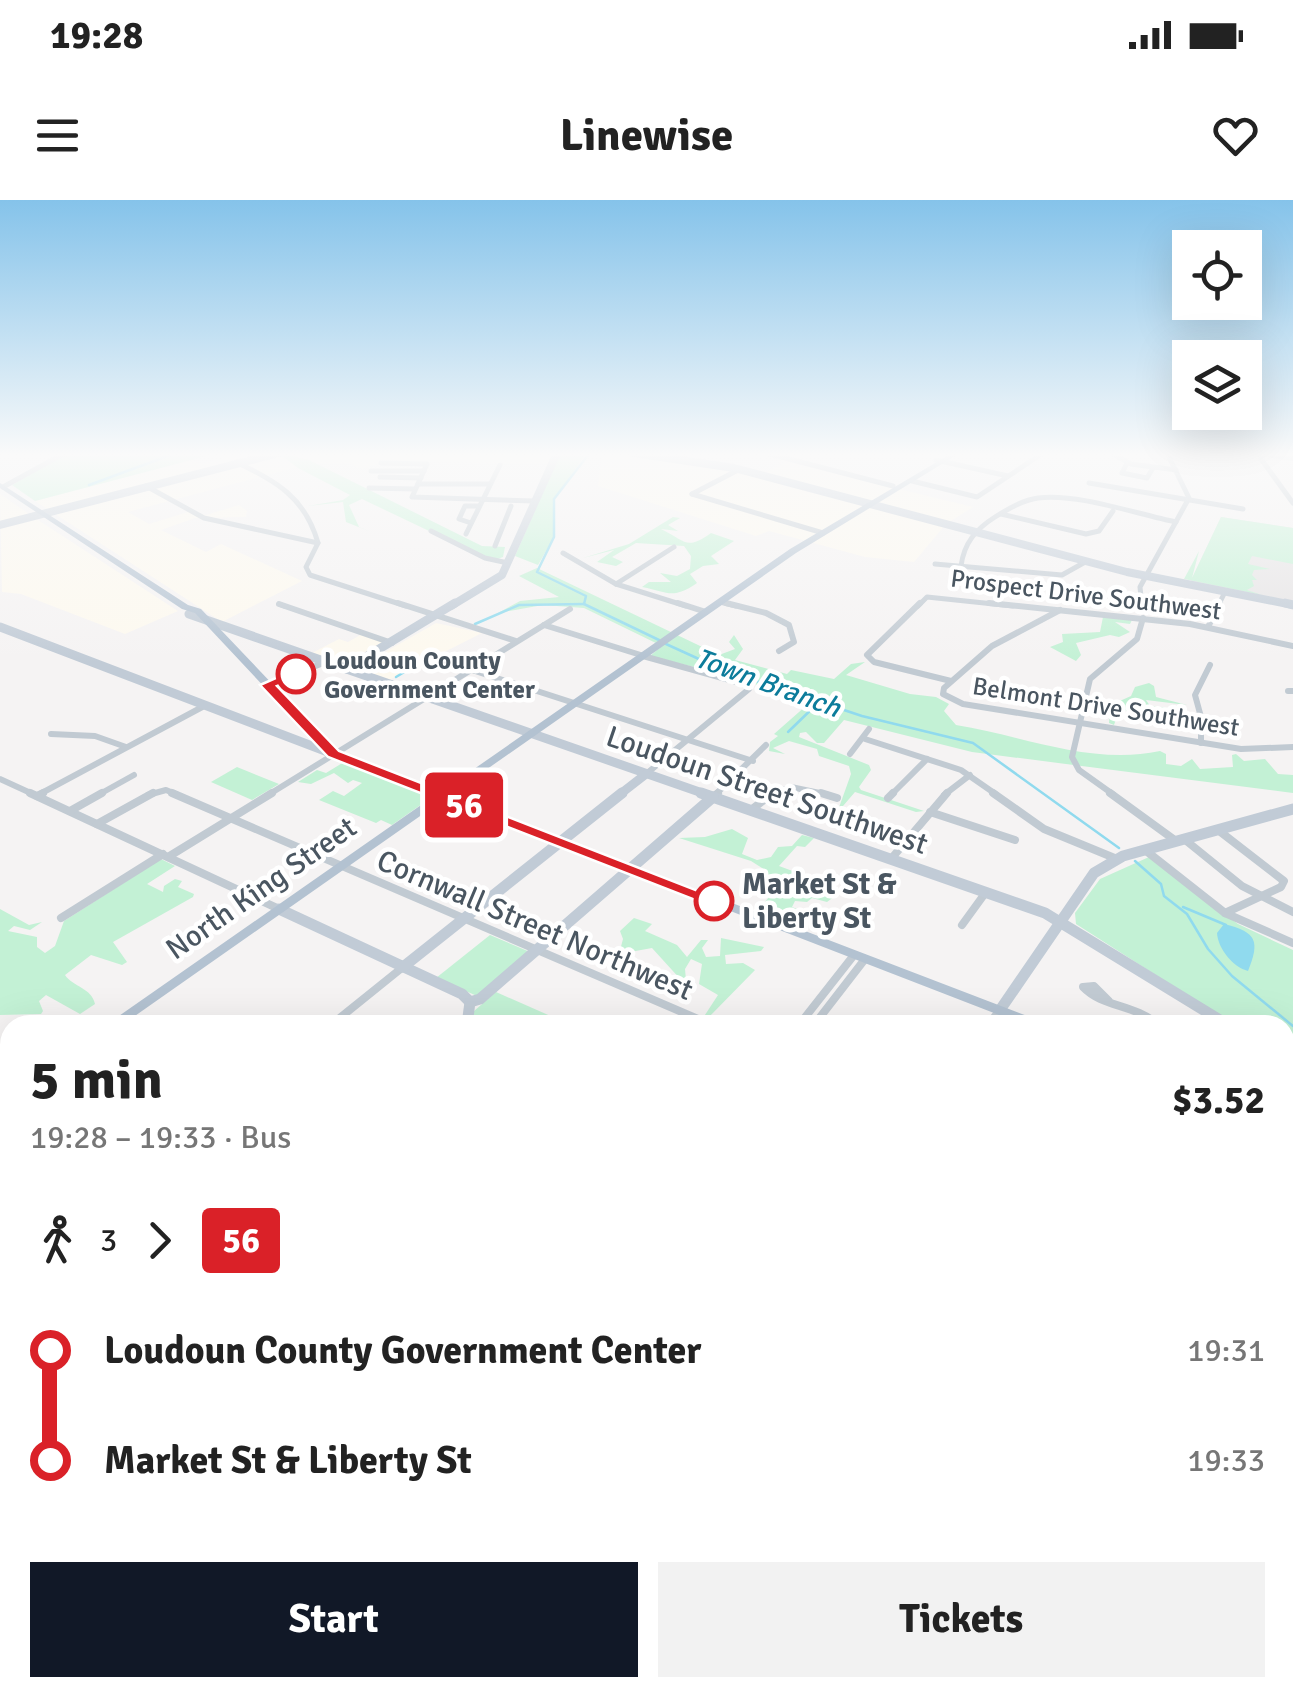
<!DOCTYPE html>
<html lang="en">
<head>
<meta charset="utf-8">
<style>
  body { margin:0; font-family:Signika,sans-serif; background:#f2f2f2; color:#222; height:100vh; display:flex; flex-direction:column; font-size:38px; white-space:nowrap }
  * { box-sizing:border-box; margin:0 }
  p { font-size:32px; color:#767676 }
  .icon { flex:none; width:55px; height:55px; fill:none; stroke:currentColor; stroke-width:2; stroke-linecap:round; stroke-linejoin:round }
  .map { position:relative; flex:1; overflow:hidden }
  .drawer { position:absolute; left:0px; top:815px; width:1295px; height:682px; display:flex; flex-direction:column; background:#fff; border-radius:30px 30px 0 0; box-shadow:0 10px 40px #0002 }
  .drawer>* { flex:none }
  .badge { padding:0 20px; border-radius:8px; font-size:35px; line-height:65px }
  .controls { position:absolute; left:1172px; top:30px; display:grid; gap:20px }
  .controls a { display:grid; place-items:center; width:90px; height:90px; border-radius:0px; background:#fff; box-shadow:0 10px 40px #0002; font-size:50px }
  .map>.badge { position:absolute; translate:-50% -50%; box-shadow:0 0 0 5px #fff }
  .legs { display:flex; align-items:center; gap:15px; height:110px; padding:0 30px; font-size:32px }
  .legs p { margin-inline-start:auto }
  .summary { display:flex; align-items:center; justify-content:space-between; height:170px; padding:0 30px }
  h1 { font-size:55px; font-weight:700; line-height:75px }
  .action { display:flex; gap:20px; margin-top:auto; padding:20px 30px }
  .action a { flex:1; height:115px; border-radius:0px; background:#111827; color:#fff; font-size:40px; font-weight:700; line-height:115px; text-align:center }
  .action a+a { background:#f2f2f2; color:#222 }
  ul { padding:0 30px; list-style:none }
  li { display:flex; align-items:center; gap:35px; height:110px; font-size:38px }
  li i { display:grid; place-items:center; width:15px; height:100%; margin:0 12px; background:currentColor }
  li i::after { content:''; width:25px; height:25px; margin:-12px; border:8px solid; border-radius:50%; background:#fff }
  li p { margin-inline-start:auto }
  li:first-child i { background:linear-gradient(#0000 50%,currentColor 0) }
  li:last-child i { background:linear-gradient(currentColor 50%,#0000 0) }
  .status { display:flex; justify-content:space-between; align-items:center; height:70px; padding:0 50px; background:#fff; direction:ltr }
  .status svg { height:28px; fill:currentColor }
  header { display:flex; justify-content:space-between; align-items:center; height:130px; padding:0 30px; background:#fff; font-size:45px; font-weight:700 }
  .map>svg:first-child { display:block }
  .commercial { fill:#fdf9ef }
  .education { fill:#e6e4e5 }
  .green { fill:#c3f1d5 }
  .water { fill:#90daee }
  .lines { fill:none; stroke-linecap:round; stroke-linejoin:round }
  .stream { stroke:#90daee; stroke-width:2.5 }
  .street-far3 { stroke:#c1cad2; stroke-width:5 }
  .street-far2 { stroke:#c1cad2; stroke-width:6 }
  .street-far1 { stroke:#c1cad2; stroke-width:8 }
  .street { stroke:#c1cad2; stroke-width:11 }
  .secondary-far4 { stroke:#c1cbd6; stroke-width:8 }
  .secondary-far3 { stroke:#c1cbd6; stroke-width:9 }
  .secondary-far2 { stroke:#c1cbd6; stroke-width:11 }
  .secondary-far1 { stroke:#c1cbd6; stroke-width:14 }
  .secondary { stroke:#c1cbd6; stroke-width:18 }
  .primary { fill:#b3c2d1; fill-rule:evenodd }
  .line-1 { fill:#da2128; stroke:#fff; stroke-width:2.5 }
  .stop-1-dot { fill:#fff; stroke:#da2128; stroke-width:5 }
  .labels { text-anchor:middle; stroke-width:9; stroke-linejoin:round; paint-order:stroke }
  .far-street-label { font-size:25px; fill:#4a5661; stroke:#fff }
  .far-stop-label { font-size:25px; font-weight:bold; fill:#4a5661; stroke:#fff; text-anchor:start }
  .far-water-label { font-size:28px; font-style:italic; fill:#0c7c9b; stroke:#fff }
  .street-label { font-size:30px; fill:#4a5661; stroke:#fff }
  .stop-label { font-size:30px; font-weight:bold; fill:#4a5661; stroke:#fff; text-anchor:start }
</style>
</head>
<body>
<div class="status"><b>19:28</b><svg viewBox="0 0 49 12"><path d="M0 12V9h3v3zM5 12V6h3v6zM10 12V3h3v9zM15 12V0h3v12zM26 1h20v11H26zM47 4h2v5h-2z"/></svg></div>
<header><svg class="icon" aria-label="menu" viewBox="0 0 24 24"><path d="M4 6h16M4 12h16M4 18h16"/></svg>Linewise<svg class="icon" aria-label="heart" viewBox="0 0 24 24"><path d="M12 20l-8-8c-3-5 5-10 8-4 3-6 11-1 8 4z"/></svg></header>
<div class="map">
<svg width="1293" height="1497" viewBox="0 0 1293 1497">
  <rect width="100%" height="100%" fill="#f5f3f3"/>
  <g class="commercial">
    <path d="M222,253H278L297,267L128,312L149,324L188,312L206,315L239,305L247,311L246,317L195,318L161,330L206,352L221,344L302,381L222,422L35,301L191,260L200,264L224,258L218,254Z"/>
    <path d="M288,253H554L547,264L387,261L362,269L348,263L317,264Z"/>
    <path d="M602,253H670L765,273L786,262L759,253H771L792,263L973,307L946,324L914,362L865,357L769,331L756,336L598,286Z"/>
    <path d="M0,294L38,320L178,411L125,434L21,394L2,392Z"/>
    <path d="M436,423L482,433L389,480L357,468Z"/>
    <path d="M362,434L384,442L347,463L312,453L339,439L348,442Z"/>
  </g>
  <path class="education" d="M1221,317L1293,328V405L1189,385Z"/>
  <g class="green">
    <path d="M68,253H218L35,301L12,285Z"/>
    <path d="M278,253L309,260L482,346L505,347L503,357L492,361L362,299L349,305L359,327L371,332L346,322L343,302L308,306L343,300L350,295L298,268Z"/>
    <path d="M567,253L586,254L554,299V337L538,365L515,356L555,265L560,256Z"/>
    <path d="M673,317L680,318L668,325L678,331L661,329C686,341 686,351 711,333L734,341L711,356L719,364L703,366L690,374L697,383C672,400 669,392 642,387L649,382H671L660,373L677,376L690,369L691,356L684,346L636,343L612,357L623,362L616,366L597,362L614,350L583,358L629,344Z"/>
    <path d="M1221,317L1293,328V364L1252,356L1248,364L1270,369L1254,370L1252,375L1257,380H1252L1254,386L1247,390L1262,395L1184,379L1199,351L1192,378Z"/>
    <path d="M537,368L719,455L735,449L729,442L734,435L743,449L735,460L787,474L791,470L834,479L851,464L865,462L846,475L910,494L936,497L949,504L944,511L956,525C1021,535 1091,566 1160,551L1166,554V564L1181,566L1192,559L1200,569L1233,567L1232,555L1236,554L1244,561L1265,559L1278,574L1293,575V593L972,552L844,520L824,543H817L806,532L800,533L799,537L869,565L871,570L859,587L861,590L924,611L916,612L855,592L837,613L851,574L849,566L819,556L817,549L789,541L773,548L785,554L769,551L770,542L778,536L774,534L807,505L776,496L750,481L650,456L662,446L584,408L543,405L498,413L520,401L559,397L519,376Z"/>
    <path d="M1103,417L1132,420L1130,424L1115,422L1130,432L1119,437L1110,435L1076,443L1081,455L1076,461L1050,447L1063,442L1062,434L1100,432Z"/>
    <path d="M1149,483L1154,486L1156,497L1187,505L1146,500L1150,506L1167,508L1169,514L1119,510L1114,525L1109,523L1110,509L1092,504H1113L1131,496L1135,487Z"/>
    <path d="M344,562L432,597L392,625L381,620L376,623L319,600L333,591L344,596L362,583L353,580L348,583L334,573L311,584L298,582L317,570L326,573Z"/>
    <path d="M237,567L279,584L252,600L211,582Z"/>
    <path d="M732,629L748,638L742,654L757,660L771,657L778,647L792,646L802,635L814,638L805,647L797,646L779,666L836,687L839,693L827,702L812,698L807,702L795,701L792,707L802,711L790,717L779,708L763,704L770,696V690L751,686L765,670L751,661L679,638L705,637Z"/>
    <path d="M1149,657L1238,724L1293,750V846L1285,851V825H1234L1076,724L1075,713L1100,679Z"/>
    <path d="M161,659L175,666L147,684L163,692L164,686L175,679L182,681L178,687L194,694L193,697L113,742L127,762L122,765L91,755L65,775C73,787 92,788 95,804L80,814L46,795L39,801L43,811L41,814L0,815V709L29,725L42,722L30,730L14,726L8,731L37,737V747L45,753L55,746L64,721Z"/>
    <path d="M634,718L652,724L645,731L677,745L687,757L701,740H708L702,748L706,757L720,756L721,738L764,747L761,751L725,755L726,764L743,763L755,770L708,818H703L718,795L699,784L702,764L691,759L685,769L686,780L682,781L652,748L619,754L623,739L620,731Z"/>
    <path d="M490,735L530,752L477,796L436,778Z"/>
    <path d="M496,792L571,825H472L474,811Z"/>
    <path d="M0,1023L10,1030V1488H322L320,1497H0Z"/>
  </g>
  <path class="water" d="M1224,724C1257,732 1260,741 1248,771C1233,767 1218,749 1217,733Z"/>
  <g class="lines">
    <g class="stream">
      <path d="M588,255L554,299V337L537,372L586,396L584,404L659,440"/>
      <path d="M89,285L176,253"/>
      <path d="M475,424L519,405L584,404"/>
      <path d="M666,444L723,470L862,516L973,543L1119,648"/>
      <path d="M396,477L431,456"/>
      <path d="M788,532L819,502"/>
      <path d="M1135,661L1161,684L1164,696L1187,714L1208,749L1232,776L1293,826"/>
      <path d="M1183,707L1226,725"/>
    </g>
    <g class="street-far3">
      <path d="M766,253L893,286"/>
      <path d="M1111,253L1131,264L1176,270"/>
      <path d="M1261,253V259L1293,303"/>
      <path d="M936,260L1008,276"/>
      <path d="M236,262C277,282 305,297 318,343L306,367L310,375L406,406"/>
      <path d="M381,263L427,264L412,297L534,301"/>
      <path d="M1127,263L1122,273L1147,278L1153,268"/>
      <path d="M371,271H424"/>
      <path d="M380,277L421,278"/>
      <path d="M912,281L977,297L1043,253"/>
      <path d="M1089,283L1243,309"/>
      <path d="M418,284H490"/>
      <path d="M146,286L204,318L318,343"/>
      <path d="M3,287L65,253"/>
      <path d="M369,288L415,289"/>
      <path d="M692,294L823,333"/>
      <path d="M692,294L740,269"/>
      <path d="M1001,314L1086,334L1099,331L1113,311"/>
      <path d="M471,323L459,319L465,306H479"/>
      <path d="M431,331L485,358L508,363"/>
      <path d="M466,334L500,265"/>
      <path d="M495,346L511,306"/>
      <path d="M563,353L616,384L686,406"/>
      <path d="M935,364L1062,375L1087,361"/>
      <path d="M961,366C964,343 976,329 995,317C1008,309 1023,300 1038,298C1078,293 1136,314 1176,322"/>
      <path d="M616,384L674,347"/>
      <path d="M1141,397L1140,387L1189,298L1167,253"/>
      <path d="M720,402L736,406"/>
      <path d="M279,404L284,406"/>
      <path d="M918,406L927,397L1013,406"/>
      <path d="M1218,406L1225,392"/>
    </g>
    <g class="street-far2">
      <path d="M398,403L516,441"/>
      <path d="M678,403L706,412"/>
      <path d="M726,403L766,413L789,425L794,442L779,451"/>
      <path d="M920,403L867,455L874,462L951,481"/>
      <path d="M989,403L1190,424L1293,446"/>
      <path d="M279,404L392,443"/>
      <path d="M1060,410L992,446L944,488L943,494L963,504L1241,549L1293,547"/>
      <path d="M544,425L644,456"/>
      <path d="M1208,427L1220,403"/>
      <path d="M643,456L744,484L749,489L646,574"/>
      <path d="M472,470L753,561"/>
      <path d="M267,485L326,462"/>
      <path d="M1288,491H1293"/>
      <path d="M51,534L95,536L126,547"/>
      <path d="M865,539L961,570L997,595"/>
      <path d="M1201,543V517L1195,495L1210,465"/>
      <path d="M850,554L869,529"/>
      <path d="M0,579L35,595"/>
      <path d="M38,595L206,505"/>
      <path d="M98,595L134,575"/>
      <path d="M148,595L166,590L178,595"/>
      <path d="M268,595L570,409"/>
      <path d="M715,595L766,545"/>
      <path d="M769,595L791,587L829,595"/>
      <path d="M891,595L927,559"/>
      <path d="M944,595L970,575"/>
      <path d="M1114,595L1079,570L1072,557L1090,479L1137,439L1143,418"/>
    </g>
    <g class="street-far1">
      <path d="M30,593L279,709"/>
      <path d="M172,593L712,825"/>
      <path d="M821,593L837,598"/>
      <path d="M993,593L1044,629L1117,659"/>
      <path d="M1110,593L1176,641"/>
      <path d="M37,596L43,593"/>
      <path d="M713,597L718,593"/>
      <path d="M888,598L893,593"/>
      <path d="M751,610L773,593"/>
      <path d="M70,611L102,593"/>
      <path d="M930,612L1015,640"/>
      <path d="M97,624L153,593"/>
      <path d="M1218,630L1284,681L1281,687L1225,713"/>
      <path d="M1184,639L1242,686L1293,712"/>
      <path d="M1145,650L1225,713L1293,743"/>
      <path d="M168,657L272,593"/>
      <path d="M891,659L947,593"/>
      <path d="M61,718L163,654"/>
      <path d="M962,725L986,692"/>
      <path d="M1109,801L1094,786L1083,787C1103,808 1133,803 1159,825"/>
      <path d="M331,825L403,767"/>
      <path d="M799,825L854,755"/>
      <path d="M814,825L865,759"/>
      <path d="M988,825L1000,810"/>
    </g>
    <g class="street">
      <path d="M1285,1272L1293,1275"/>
      <path d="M735,1488L749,1497"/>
      <path d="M986,1488L1002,1497"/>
      <path d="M627,1497L632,1488"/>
    </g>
    <g class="secondary-far4">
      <path d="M634,253L734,268L1127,372L1293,405"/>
      <path d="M1266,253L1293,257"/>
      <path d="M0,325L279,253"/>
      <path d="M451,406L502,375L557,253"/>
    </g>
    <g class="secondary-far3">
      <path d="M1285,403L1293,405"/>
      <path d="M189,414L708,595"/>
      <path d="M0,427L333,554"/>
      <path d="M346,469L455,403"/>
      <path d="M619,595L646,574"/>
    </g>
    <g class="secondary-far2">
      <path d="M701,593L1045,713L1228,825"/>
      <path d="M279,709L462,794L470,802"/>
      <path d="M403,767L622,593"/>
      <path d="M470,802L480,799L713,597"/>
      <path d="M1000,810L1094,673L1123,656L1293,609"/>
      <path d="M467,825L470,802"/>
    </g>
    <path class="secondary-far1" d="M1285,860L1293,865"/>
    <path class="secondary" d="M332,1497L333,1488"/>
    <g class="primary">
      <path d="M952,253H960L796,353L450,595L1043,822L1045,825H1025L443,600L122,825H106L434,596L329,556L195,413L182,409L0,288V283L188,405L201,409L337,552L441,592L790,349Z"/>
      <path d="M10,890V902L0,907V895Z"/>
      <path d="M1285,915L1293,917V928L1285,926Z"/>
    </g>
  </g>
  <linearGradient id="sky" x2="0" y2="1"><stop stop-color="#85c3ea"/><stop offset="0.55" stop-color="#fafafa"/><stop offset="1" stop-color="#fafafa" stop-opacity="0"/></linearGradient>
  <rect width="1293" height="463" fill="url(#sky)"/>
  <path class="line-1" d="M296,469L301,470V477L277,486L339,551L724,701L721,705H708L328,557L260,485Z"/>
  <g class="stop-1-dot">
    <circle cx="296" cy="474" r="18"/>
    <circle cx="714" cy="701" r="18"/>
  </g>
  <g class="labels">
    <g class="far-street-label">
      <text transform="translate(1086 394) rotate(7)" y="9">Prospect Drive Southwest</text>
      <text transform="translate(1106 506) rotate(9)" y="9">Belmont Drive Southwest</text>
    </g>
    <g class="far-stop-label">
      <text x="324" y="469">Loudoun County<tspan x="324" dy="29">Government Center</tspan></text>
    </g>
    <g class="far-water-label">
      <text transform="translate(768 482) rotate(20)" y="10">Town Branch</text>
    </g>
    <g class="street-label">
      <text transform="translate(767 590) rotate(19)" y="10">Loudoun Street Southwest</text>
      <text transform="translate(261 688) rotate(-35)" y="10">North King Street</text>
      <text transform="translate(535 725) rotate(23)" y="10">Cornwall Street Northwest</text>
    </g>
    <g class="stop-label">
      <text x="742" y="694">Market St &amp;<tspan x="742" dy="34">Liberty St</tspan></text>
    </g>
  </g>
</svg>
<div class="controls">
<a><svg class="icon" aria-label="locate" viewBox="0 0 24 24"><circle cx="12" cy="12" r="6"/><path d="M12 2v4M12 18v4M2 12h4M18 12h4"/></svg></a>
<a><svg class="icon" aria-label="layers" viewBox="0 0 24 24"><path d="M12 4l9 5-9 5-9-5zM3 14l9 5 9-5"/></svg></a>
</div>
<b class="badge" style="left:464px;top:605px;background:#da2128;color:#fff">56</b>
<section class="drawer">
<div class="summary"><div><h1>5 min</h1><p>19:28 – 19:33 · Bus</p></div><b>$3.52</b></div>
<div class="legs"><svg class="icon" aria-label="walk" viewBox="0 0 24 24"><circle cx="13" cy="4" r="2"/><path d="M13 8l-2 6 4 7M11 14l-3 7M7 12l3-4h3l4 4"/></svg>3<svg class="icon" aria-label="forward" viewBox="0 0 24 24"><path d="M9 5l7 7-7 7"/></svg><b class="badge" style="background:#da2128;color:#fff">56</b></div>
<ul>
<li><i style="color:#da2128"></i><b>Loudoun County Government Center</b><p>19:31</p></li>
<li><i style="color:#da2128"></i><b>Market St &amp; Liberty St</b><p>19:33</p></li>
</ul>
<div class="action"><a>Start</a><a>Tickets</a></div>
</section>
</div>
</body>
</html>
